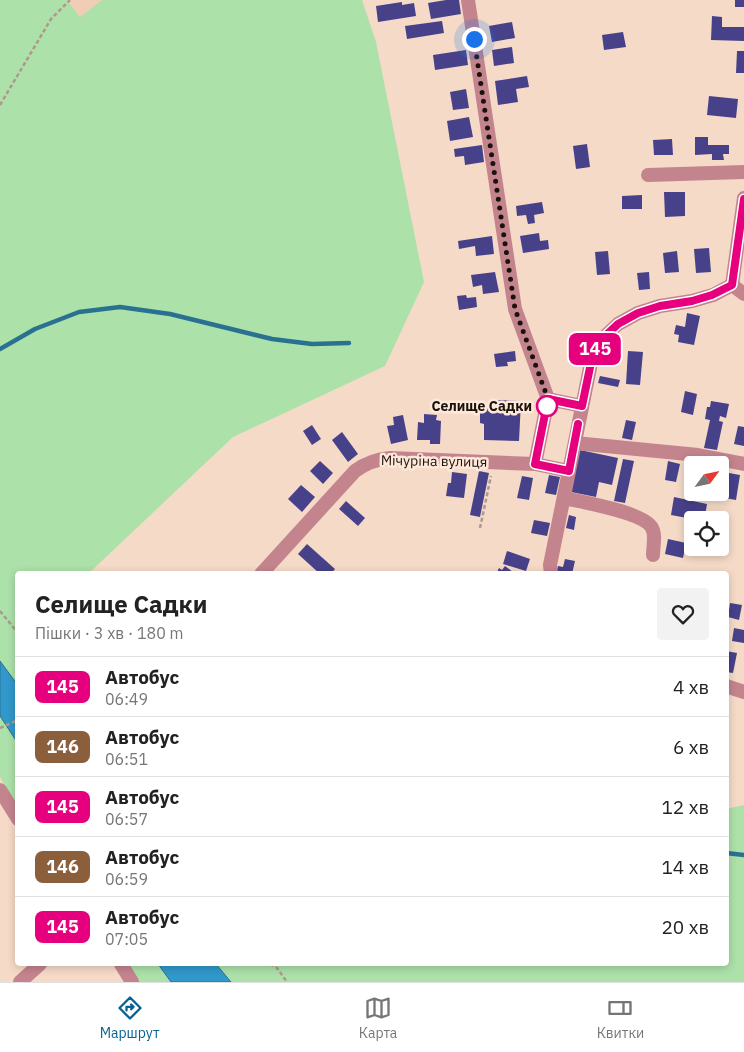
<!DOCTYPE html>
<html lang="uk">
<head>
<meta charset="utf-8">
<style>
  body { margin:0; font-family:"IBM Plex Sans",sans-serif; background:#f2f2f2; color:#222; height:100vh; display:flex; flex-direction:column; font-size:19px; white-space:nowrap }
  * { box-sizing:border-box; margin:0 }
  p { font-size:16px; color:#767676 }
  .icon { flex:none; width:28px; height:28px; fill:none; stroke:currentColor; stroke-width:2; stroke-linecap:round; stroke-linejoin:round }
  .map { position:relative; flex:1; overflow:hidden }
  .details { position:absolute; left:15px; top:571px; width:714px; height:395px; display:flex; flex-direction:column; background:#fff; border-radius:5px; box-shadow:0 2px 8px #0003 }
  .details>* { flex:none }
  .badge { padding:0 10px; border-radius:8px; font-size:18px; line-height:32px }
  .needle { width:32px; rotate:57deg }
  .fabs { position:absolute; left:684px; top:456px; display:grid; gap:10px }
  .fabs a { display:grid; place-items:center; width:45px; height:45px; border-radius:5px; background:#fff; box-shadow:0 2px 8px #0003; font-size:25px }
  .you { position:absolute; width:25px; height:25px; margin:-12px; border:4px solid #fff; border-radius:50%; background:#1a73e8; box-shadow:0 0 0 8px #1a73e833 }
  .map>.badge { position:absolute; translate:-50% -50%; box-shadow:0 0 0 2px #fff }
  .round { display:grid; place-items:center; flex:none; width:52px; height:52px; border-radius:5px; background:#f2f2f2 }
  .overview { display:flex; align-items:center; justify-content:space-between; height:85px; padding:0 20px }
  h1 { font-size:24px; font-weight:800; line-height:38px }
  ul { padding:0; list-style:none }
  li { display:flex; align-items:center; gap:15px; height:60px; padding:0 20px; border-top:1px solid #e0e0e0 }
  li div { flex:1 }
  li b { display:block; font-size:19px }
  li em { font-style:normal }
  li .badge { min-width:55px; font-weight:700; text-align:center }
  .tab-bar { display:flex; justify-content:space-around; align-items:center; height:70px; border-top:1px solid #e0e0e0; background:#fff; font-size:14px; color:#767676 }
  .tab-bar a { display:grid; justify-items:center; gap:2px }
  .tab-bar .selected { color:#066292 }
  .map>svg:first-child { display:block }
  .built { fill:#efcdb6 }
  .green { fill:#ace1aa }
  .water { fill:#3098ca; stroke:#2a7091 }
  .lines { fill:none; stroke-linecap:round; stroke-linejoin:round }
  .stream { stroke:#2a7091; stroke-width:4.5 }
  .building { fill:#47418a }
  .path { stroke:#af998b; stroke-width:2.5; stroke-dasharray:4 2.5; stroke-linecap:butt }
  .minor { stroke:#c4848e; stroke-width:14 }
  .line-casing { stroke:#fff; stroke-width:11 }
  .line { stroke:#e6007e; stroke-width:8 }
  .walk { stroke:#1b120c; stroke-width:5; stroke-dasharray:0 9 }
  .stop-dot { fill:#fff; stroke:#e6007e; stroke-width:2.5 }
  .labels { text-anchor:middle; stroke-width:5; stroke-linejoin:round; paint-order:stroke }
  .stop-label { font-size:14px; font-weight:bold; fill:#1b120c; stroke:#fee8d9; text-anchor:end }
  .street-label { font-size:14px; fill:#1b120c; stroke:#fee8d9 }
</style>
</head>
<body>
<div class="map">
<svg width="744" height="982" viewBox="0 0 744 982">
  <rect width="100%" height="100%" fill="#f5dac7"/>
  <path class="built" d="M67,0H102L80,17Z"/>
  <g class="green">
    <path d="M0,0H67L80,17L102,0H362L376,42L424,282L385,366L233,437L88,574H18L17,684L0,661Z"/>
    <path d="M0,716L17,742V809L0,777Z"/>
    <path d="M744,805V982H231L216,964H726V809Z"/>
    <path d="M128,964H158L171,982H139Z"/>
  </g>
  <g class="water">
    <path d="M0,661L17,684V742L0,716Z"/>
    <path d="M158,964H216L231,982H171Z"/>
  </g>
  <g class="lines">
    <g class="stream">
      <path d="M0,349L35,329L79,312L120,307L170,314L272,339L312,344L349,343"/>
      <path d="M726,853L744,855"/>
    </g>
  </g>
  <g class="building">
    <path d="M446,0H459L461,14L431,19L428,3Z"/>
    <rect x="735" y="0" width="9" height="7"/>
    <path d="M402,2V5L414,3L416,16L378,22L376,6Z"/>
    <path d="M712,16L722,17V27H744V41L711,40Z"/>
    <path d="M442,21L444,33L407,39L405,26Z"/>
    <path d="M512,22L515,38L492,42L489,26Z"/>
    <path d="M623,32L626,47L604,50L602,35Z"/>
    <path d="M512,47L514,63L494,66L492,50Z"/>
    <path d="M466,50L468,65L435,70L433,55Z"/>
    <path d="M737,51H744V73H736Z"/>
    <path d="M527,76L529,87L516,89L518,102L498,105L495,81Z"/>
    <path d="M466,89L469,108L453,110L450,92Z"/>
    <path d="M709,96L738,99L736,118L707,115Z"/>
    <path d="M469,117L473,137L450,141L447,121Z"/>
    <path d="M695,137H708V145H729V154H723L724,160H712V154L695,155Z"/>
    <path d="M672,139L673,155H654L653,140Z"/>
    <path d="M587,144L590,167L576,169L573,146Z"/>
    <path d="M482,145L484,162L465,165L464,156L455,157L454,149Z"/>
    <path d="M664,192H685V216L665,217Z"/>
    <path d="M642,195V209H622V196Z"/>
    <path d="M542,202L544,213L534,215L535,223L528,224L526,215L517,216L516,206Z"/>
    <path d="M539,233L540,241L548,240L549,249L523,253L520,236Z"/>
    <path d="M492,236L494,254L476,256L475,246L459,249L458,241Z"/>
    <path d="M709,248L711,272L696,273L694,249Z"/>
    <path d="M608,251L610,274L597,275L595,252Z"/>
    <path d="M677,251L679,272L665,273L663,253Z"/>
    <path d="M495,272L499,292L483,294L482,285L473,287L471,275Z"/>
    <path d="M649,272L650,289L639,290L637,273Z"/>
    <path d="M466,295L467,298L476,297L477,307L459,310L457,296Z"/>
    <path d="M687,313L700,316L694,345L678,342L679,335L674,334L676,325L685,327Z"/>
    <path d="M515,351L516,361L507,362L508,366L496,367L494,354Z"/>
    <path d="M628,351L643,352L640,385L626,384Z"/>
    <path d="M600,376L620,380L618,387L598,383Z"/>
    <path d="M685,391L697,394L693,415L681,412Z"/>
    <path d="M494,400L521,401L519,441L484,440V424L480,423V407L494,408Z"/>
    <path d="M711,401L729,404L726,418L720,416L719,421L723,422L717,450L704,448L710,420L705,419L707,407H710Z"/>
    <path d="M424,414L437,415L436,420L441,421L440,444H430V440H417L418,422L424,423Z"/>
    <path d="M403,415L408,440L391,444L387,426L394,425L393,417Z"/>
    <path d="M626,420L636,422L632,440L622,438Z"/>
    <path d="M312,425L321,439L312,445L303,431Z"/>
    <path d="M738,426L744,427V446L734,444Z"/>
    <path d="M342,432L358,454L348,462L332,440Z"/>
    <path d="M580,450L618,458L612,485L599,482L596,497L571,492Z"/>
    <path d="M623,459L634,461L625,503L614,501Z"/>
    <path d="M320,461L333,473L323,484L310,471Z"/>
    <path d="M668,461L680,464L676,482L665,480Z"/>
    <path d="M479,471L489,473L480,517L470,515Z"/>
    <path d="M452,472L467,474L464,498L446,496L448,483H451Z"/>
    <path d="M688,472H692V486L685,484Z"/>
    <path d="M729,473L740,475L736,500L719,497L722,485L726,486Z"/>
    <path d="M549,475L560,477L556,495L545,493Z"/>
    <path d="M522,476L533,478L529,500L517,498Z"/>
    <path d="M301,485L315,497L302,512L288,499Z"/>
    <path d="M674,497L707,504L705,516L688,513L687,518L671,515Z"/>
    <path d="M346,501L365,518L358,526L339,509Z"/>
    <path d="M569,515L576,517L574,530L566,528Z"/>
    <path d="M534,520L550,523L547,536L531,533Z"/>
    <path d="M668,539L686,543L683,558L665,554Z"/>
    <path d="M307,544L335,569L331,574H320L298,554Z"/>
    <path d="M507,551L530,559L526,571L503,564Z"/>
    <path d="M565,559L575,561L572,574H556L558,566L563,567Z"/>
    <path d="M505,566L513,572L512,574H496L499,568L502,570Z"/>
    <path d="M730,603L742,605L739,620L728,617Z"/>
    <path d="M734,628L744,630V643L732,641Z"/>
    <path d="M726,651L737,653L733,673L726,672Z"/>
  </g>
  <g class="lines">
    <g class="path">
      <path d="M0,105L51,19L70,0"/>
      <path d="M480,528L491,476"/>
      <path d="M0,611L18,633"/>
      <path d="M0,728L18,720"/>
      <path d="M270,964L277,968L287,982"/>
    </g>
    <g class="minor">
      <path d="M468,0L515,309L548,399"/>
      <path d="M648,175L744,172"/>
      <path d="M732,285L744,198"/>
      <path d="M732,285L744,294"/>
      <path d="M548,399L582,406"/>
      <path d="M575,443L698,455L744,464"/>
      <path d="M535,464L548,399"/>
      <path d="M564,498C581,502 644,512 652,528C656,535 653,547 653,555"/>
      <path d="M261,574L355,471C366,463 376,459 390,458L535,464L569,471"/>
      <path d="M551,574L550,565L593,353L601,340L618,324L638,313L660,306L692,301L713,295L732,285"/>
      <path d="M726,686L744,692"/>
      <path d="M0,790L18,819"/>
      <path d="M121,964L132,982"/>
      <path d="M20,982L40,964"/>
    </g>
  </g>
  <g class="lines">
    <defs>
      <path id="line" d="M578,424L569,471L535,464L548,399L582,406L593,353L601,340L618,324L638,313L660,306L692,301L712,295L732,285L744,199"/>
    </defs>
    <use href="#line" class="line-casing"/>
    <use href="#line" class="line"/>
    <path class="walk" d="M474,39L515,309L548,399L547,406"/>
  </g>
  <circle class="stop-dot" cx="547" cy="406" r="10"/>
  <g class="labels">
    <g class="stop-label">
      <text x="532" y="411">Селище Садки</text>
    </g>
    <g class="street-label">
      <text transform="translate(434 461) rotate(1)" y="5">Мічуріна вулиця</text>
    </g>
  </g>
</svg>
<div class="fabs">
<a><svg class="needle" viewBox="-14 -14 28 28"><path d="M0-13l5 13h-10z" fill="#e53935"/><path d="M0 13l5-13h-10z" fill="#767676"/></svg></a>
<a><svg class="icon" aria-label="locate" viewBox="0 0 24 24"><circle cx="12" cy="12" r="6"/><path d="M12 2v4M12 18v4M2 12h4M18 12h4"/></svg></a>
</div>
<div class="you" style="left:474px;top:39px"></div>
<b class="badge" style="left:595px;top:349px;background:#e6007e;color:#fff">145</b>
<section class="details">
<div class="overview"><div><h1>Селище Садки</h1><p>Пішки · 3 хв · 180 m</p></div><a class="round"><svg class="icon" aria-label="heart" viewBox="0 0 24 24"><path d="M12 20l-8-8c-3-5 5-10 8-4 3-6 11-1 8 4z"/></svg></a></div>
<ul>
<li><span class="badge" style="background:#e6007e;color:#fff">145</span><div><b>Автобус</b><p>06:49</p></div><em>4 хв</em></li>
<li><span class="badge" style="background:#8b5e3c;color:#fff">146</span><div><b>Автобус</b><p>06:51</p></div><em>6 хв</em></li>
<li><span class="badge" style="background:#e6007e;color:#fff">145</span><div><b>Автобус</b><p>06:57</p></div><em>12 хв</em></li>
<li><span class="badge" style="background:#8b5e3c;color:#fff">146</span><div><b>Автобус</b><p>06:59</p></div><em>14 хв</em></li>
<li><span class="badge" style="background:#e6007e;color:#fff">145</span><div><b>Автобус</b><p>07:05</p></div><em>20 хв</em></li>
</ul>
</section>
</div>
<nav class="tab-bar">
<a class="selected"><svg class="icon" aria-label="directions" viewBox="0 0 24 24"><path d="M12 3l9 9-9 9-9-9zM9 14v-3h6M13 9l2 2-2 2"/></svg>Маршрут</a>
<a><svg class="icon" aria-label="map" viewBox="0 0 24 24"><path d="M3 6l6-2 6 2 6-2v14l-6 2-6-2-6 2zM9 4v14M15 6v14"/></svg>Карта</a>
<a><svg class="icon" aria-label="tickets" viewBox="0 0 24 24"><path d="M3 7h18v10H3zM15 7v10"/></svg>Квитки</a>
</nav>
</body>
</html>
